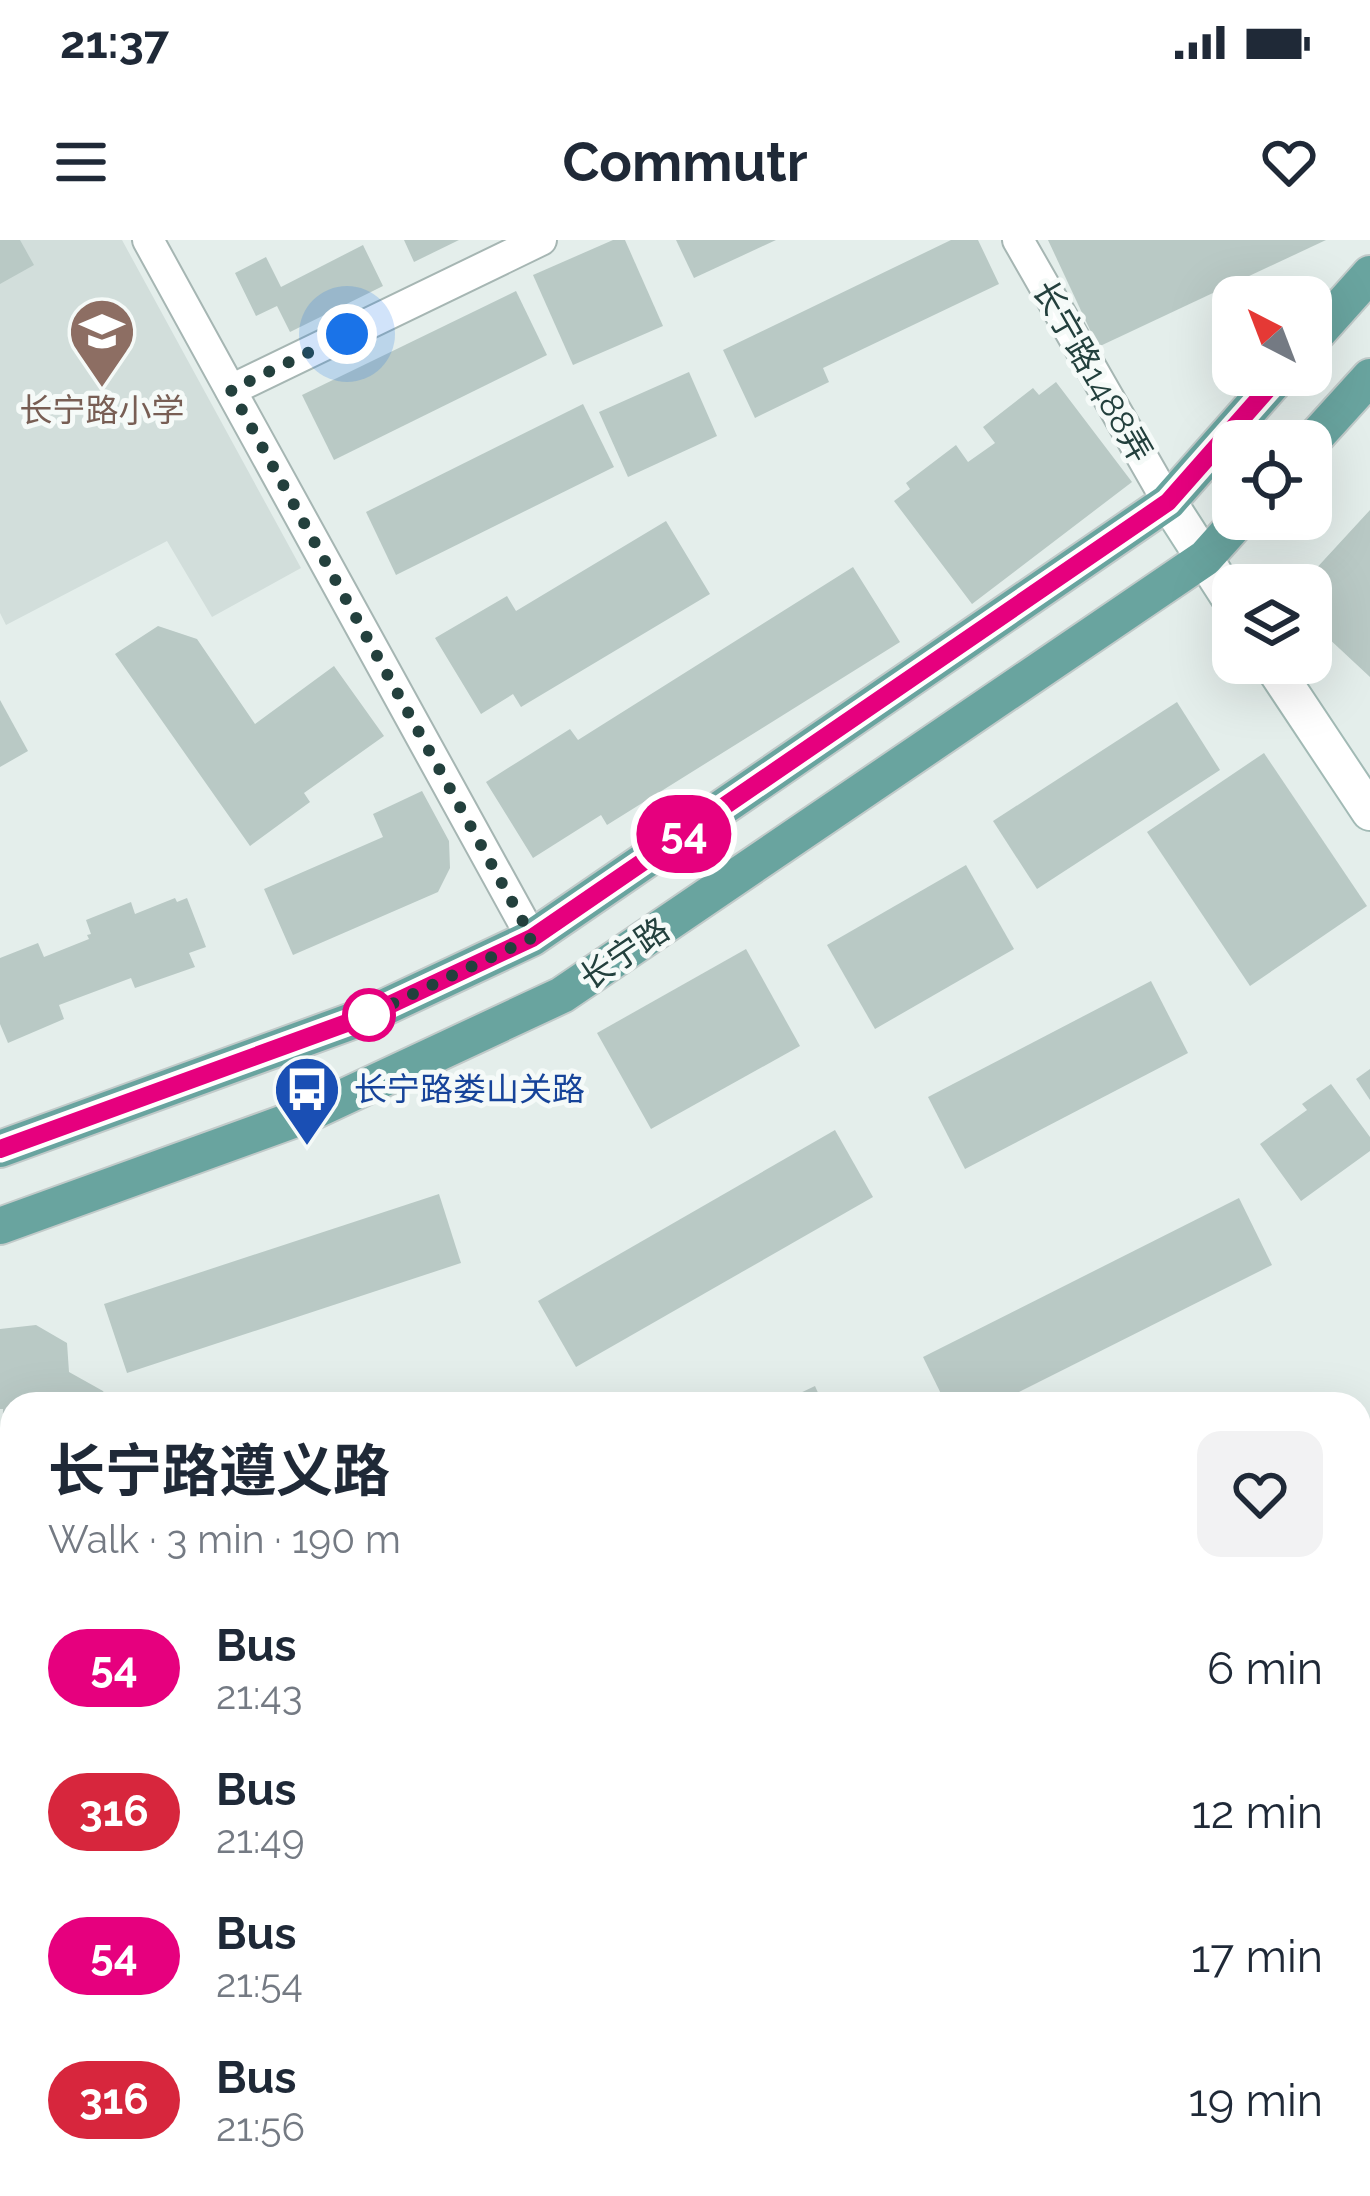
<!DOCTYPE html>
<html lang="en">
<head>
<meta charset="utf-8">
<style>
  body { margin:0; font-family:Raleway,"Noto Sans SC",sans-serif; background:#f2f2f3; color:#1f2937; height:100vh; display:flex; flex-direction:column; font-size:45px; white-space:nowrap }
  * { box-sizing:border-box; margin:0 }
  p { font-size:39px; color:#747a83 }
  .icon { flex:none; width:66px; height:66px; fill:none; stroke:currentColor; stroke-width:2; stroke-linecap:round; stroke-linejoin:round }
  .map { position:relative; flex:1; overflow:hidden }
  .details { position:absolute; left:0px; top:1152px; width:1371px; height:804px; display:flex; flex-direction:column; background:#fff; border-radius:36px 36px 0 0; box-shadow:0 12px 48px #0002 }
  .details>* { flex:none }
  .badge { padding:0 24px; border-radius:39px; font-size:42px; line-height:78px }
  .needle { width:78px; rotate:318deg }
  .fabs { position:absolute; left:1212px; top:36px; display:grid; gap:24px }
  .fabs a { display:grid; place-items:center; width:120px; height:120px; border-radius:24px; background:#fff; box-shadow:0 12px 48px #0002; font-size:60px }
  .you { position:absolute; width:60px; height:60px; margin:-30px; border:9px solid #fff; border-radius:50%; background:#1a73e8; box-shadow:0 0 0 18px #1a73e833 }
  .map>.badge { position:absolute; translate:-50% -50%; box-shadow:0 0 0 6px #fff }
  .round { display:grid; place-items:center; flex:none; width:126px; height:126px; border-radius:24px; background:#f2f2f3 }
  .summary { display:flex; align-items:center; justify-content:space-between; height:204px; padding:0 48px }
  h1 { font-size:57px; font-weight:700; line-height:90px }
  ul { padding:0; list-style:none }
  li { display:flex; align-items:center; gap:36px; height:144px; padding:0 48px }
  li div { flex:1 }
  li b { display:block; font-size:45px }
  li em { font-style:normal }
  li .badge { min-width:132px; font-weight:700; text-align:center }
  .status { display:flex; justify-content:space-between; align-items:center; height:84px; padding:0 60px; background:#fff; direction:ltr }
  .status svg { height:33px; fill:currentColor }
  header { display:flex; justify-content:space-between; align-items:center; height:156px; padding:0 48px; background:#fff; font-size:54px; font-weight:700 }
  .map>svg:first-child { display:block }
  .built { fill:#d2dedb }
  .building { fill:#b9c9c5 }
  .lines { fill:none; stroke-linecap:round; stroke-linejoin:round }
  .street-casing { stroke:#a6b6b3; stroke-width:34 }
  .secondary-casing { stroke:#a2bab5; stroke-width:40 }
  .primary-casing { stroke:#c1cac9; stroke-width:40 }
  .street { stroke:#fff; stroke-width:30 }
  .secondary { stroke:#fff; stroke-width:36 }
  .primary { stroke:#69a49f; stroke-width:36 }
  .line-casing { stroke:#fff; stroke-width:27 }
  .line { stroke:#e6007e; stroke-width:18 }
  .walk { stroke:#23403d; stroke-width:12; stroke-dasharray:0 21.6 }
  .stop-dot { fill:#fff; stroke:#e6007e; stroke-width:6 }
  .labels { text-anchor:middle; stroke-width:10; stroke-linejoin:round; paint-order:stroke }
  .street-label { font-size:33px; fill:#23403d; stroke:#f5faf8 }
  .education-label { font-size:33px; fill:#785e54; stroke:#f5faf8 }
  .transit-label { font-size:33px; fill:#164399; stroke:#f5faf8; text-anchor:start }
</style>
</head>
<body>
<div class="status"><b>21:37</b><svg viewBox="0 0 49 12"><path d="M0 12V9h3v3zM5 12V6h3v6zM10 12V3h3v9zM15 12V0h3v12zM26 1h20v11H26zM47 4h2v5h-2z"/></svg></div>
<header><svg class="icon" aria-label="menu" viewBox="0 0 24 24"><path d="M4 6h16M4 12h16M4 18h16"/></svg>Commutr<svg class="icon" aria-label="heart" viewBox="0 0 24 24"><path d="M12 20l-8-8c-3-5 5-10 8-4 3-6 11-1 8 4z"/></svg></header>
<div class="map">
<svg width="1370" height="1956" viewBox="0 0 1370 1956">
  <rect width="100%" height="100%" fill="#e4eeeb"/>
  <g class="built">
    <path d="M0,0H122L301,328L212,377L167,301L6,385L0,373Z"/>
    <path d="M736,1944H1135L1140,1956H720L718,1951Z"/>
  </g>
  <g class="building">
    <path d="M0,0H20L34,25L0,44Z"/>
    <path d="M404,0H459L414,22Z"/>
    <path d="M613,0H625L663,86L573,125L533,35Z"/>
    <path d="M676,0H776L694,38Z"/>
    <path d="M951,0H978L999,44L823,128L829,142L755,178L723,110Z"/>
    <path d="M1048,0H1326L1098,107Z"/>
    <path d="M363,5L383,46L290,92L277,66L256,76L235,33L266,17L281,47Z"/>
    <path d="M516,51L547,115L334,220L302,155Z"/>
    <path d="M689,132L717,196L628,237L599,172Z"/>
    <path d="M1056,142L1132,242L972,364L894,261L910,249L906,243L956,205L968,222L995,203L983,187L1033,148L1039,155Z"/>
    <path d="M583,164L614,227L396,335L366,272Z"/>
    <path d="M1370,270V437L1311,382V345H1301Z"/>
    <path d="M666,281L710,354L521,467L513,454L481,474L435,398L507,356L516,371Z"/>
    <path d="M853,327L900,402L607,585L601,575L533,618L486,542L570,489L578,500Z"/>
    <path d="M158,386L197,399L255,484L334,426L384,496L304,553L310,562L250,606L115,414Z"/>
    <path d="M0,460L28,511L0,527Z"/>
    <path d="M1177,462L1220,530L1037,649L993,581Z"/>
    <path d="M1264,513L1367,666L1250,746L1147,592Z"/>
    <path d="M422,551L449,601L450,628L438,652L293,715L264,649L383,597L373,574Z"/>
    <path d="M966,625L1014,709L875,789L827,705Z"/>
    <path d="M175,658L177,662L187,658L206,707L189,713L195,727L135,748L131,738L59,765L64,779L8,803L0,784V718L38,703L44,717L89,699L87,695L91,694L86,680L131,662L135,674Z"/>
    <path d="M746,709L800,806L651,889L597,793Z"/>
    <path d="M1151,741L1188,813L965,929L928,857Z"/>
    <path d="M1370,829V860L1356,839Z"/>
    <path d="M1331,844L1370,897V911L1301,961L1260,904L1307,870L1302,864Z"/>
    <path d="M835,890L873,957L576,1127L538,1061Z"/>
    <path d="M439,954L461,1023L127,1133L104,1064Z"/>
    <path d="M1239,958L1272,1025L995,1164H946L923,1117Z"/>
    <path d="M36,1085L67,1103L69,1132L103,1151L111,1164H12V1309L0,1294L3,1169H0V1089Z"/>
    <path d="M815,1146L823,1164H777Z"/>
    <path d="M1367,1173L1370,1181V1264L1359,1269V1176Z"/>
    <path d="M1370,1445V1539L1359,1545V1452Z"/>
    <path d="M12,1476V1521L0,1499V1484Z"/>
    <path d="M1370,1671V1706L1359,1689V1678Z"/>
    <path d="M1370,1804V1873L1359,1880V1811Z"/>
    <path d="M12,1909V1944H87L56,1956H0V1914Z"/>
    <path d="M385,1944H430L427,1956H398Z"/>
  </g>
  <g class="lines">
    <defs>
      <g id="street">
        <path d="M148,0L532,698"/>
        <path d="M1018,0L1168,262"/>
        <path d="M231,150L541,0"/>
        <path d="M1359,1581L1370,1574"/>
        <path d="M541,1956L572,1944"/>
      </g>
      <g id="secondary">
        <path d="M1168,262L1233,363"/>
        <path d="M1271,423L1370,572"/>
        <path d="M0,1621L12,1640"/>
        <path d="M201,1944L209,1956"/>
      </g>
      <g id="primary">
        <path d="M1311,100L1370,34"/>
        <path d="M1311,202L1370,137"/>
        <path d="M0,909L366,776L532,698L1168,262L1280,135"/>
        <path d="M0,986L301,877L562,755L1205,318L1240,279"/>
      </g>
    </defs>
    <use href="#street" class="street-casing"/>
    <use href="#secondary" class="secondary-casing"/>
    <use href="#primary" class="primary-casing"/>
    <use href="#street" class="street"/>
    <use href="#secondary" class="secondary"/>
    <use href="#primary" class="primary"/>
  </g>
  <g class="lines">
    <defs>
      <path id="line" d="M0,909L366,776L532,698L1168,262L1280,135"/>
    </defs>
    <use href="#line" class="line-casing"/>
    <use href="#line" class="line"/>
    <path class="walk" d="M347,94L231,150L532,698L366,776L369,775"/>
  </g>
  <defs>
    <symbol id="school-pin" viewBox="-11 -11 22 30"><path d="M0 17L-7.5 6A9.5 9.5 0 1 1 7.5 6Z" fill="#8d6e63" stroke="#f5faf8"/><path d="M0-5L7-2L0 1L-7-2ZM-4 1L0 2.5L4 1V4Q0 6-4 4Z" fill="#fff"/></symbol>
    <symbol id="bus-pin" viewBox="-11 -11 22 30"><path d="M0 17L-7.5 6A9.5 9.5 0 1 1 7.5 6Z" fill="#1a4fb4" stroke="#f5faf8"/><path d="M-5-6H5V4H4V6H2V4H-2V6H-4V4H-5ZM-3.5-4V0h7V-4ZM-3.5 1.2v1.5H-2V1.2ZM2 1.2v1.5H3.5V1.2Z" fill="#fff"/></symbol>
  </defs>
  <g fill-rule="evenodd">
    <use href="#school-pin" x="64" y="53" width="76" height="104"/>
    <use href="#bus-pin" x="269" y="811" width="76" height="104"/>
  </g>
  <circle class="stop-dot" cx="369" cy="775" r="24"/>
  <g class="labels">
    <g class="street-label">
      <text transform="translate(1093 131) rotate(60)" y="12">长宁路1488弄</text>
      <text transform="translate(624 713) rotate(-34)" y="12">长宁路</text>
    </g>
    <g class="education-label">
      <text x="102" y="182">长宁路小学</text>
    </g>
    <g class="transit-label">
      <text x="354" y="861">长宁路娄山关路</text>
    </g>
  </g>
</svg>
<div class="fabs">
<a><svg class="needle" viewBox="-14 -14 28 28"><path d="M0-13l5 13h-10z" fill="#e53935"/><path d="M0 13l5-13h-10z" fill="#747a83"/></svg></a>
<a><svg class="icon" aria-label="locate" viewBox="0 0 24 24"><circle cx="12" cy="12" r="6"/><path d="M12 2v4M12 18v4M2 12h4M18 12h4"/></svg></a>
<a><svg class="icon" aria-label="layers" viewBox="0 0 24 24"><path d="M12 4l9 5-9 5-9-5zM3 14l9 5 9-5"/></svg></a>
</div>
<div class="you" style="left:347px;top:94px"></div>
<b class="badge" style="left:684px;top:594px;background:#e6007e;color:#fff">54</b>
<section class="details">
<div class="summary"><div><h1>长宁路遵义路</h1><p>Walk · 3 min · 190 m</p></div><a class="round"><svg class="icon" aria-label="heart" viewBox="0 0 24 24"><path d="M12 20l-8-8c-3-5 5-10 8-4 3-6 11-1 8 4z"/></svg></a></div>
<ul>
<li><span class="badge" style="background:#e6007e;color:#fff">54</span><div><b>Bus</b><p>21:43</p></div><em>6 min</em></li>
<li><span class="badge" style="background:#d7263d;color:#fff">316</span><div><b>Bus</b><p>21:49</p></div><em>12 min</em></li>
<li><span class="badge" style="background:#e6007e;color:#fff">54</span><div><b>Bus</b><p>21:54</p></div><em>17 min</em></li>
<li><span class="badge" style="background:#d7263d;color:#fff">316</span><div><b>Bus</b><p>21:56</p></div><em>19 min</em></li>
</ul>
</section>
</div>
</body>
</html>
